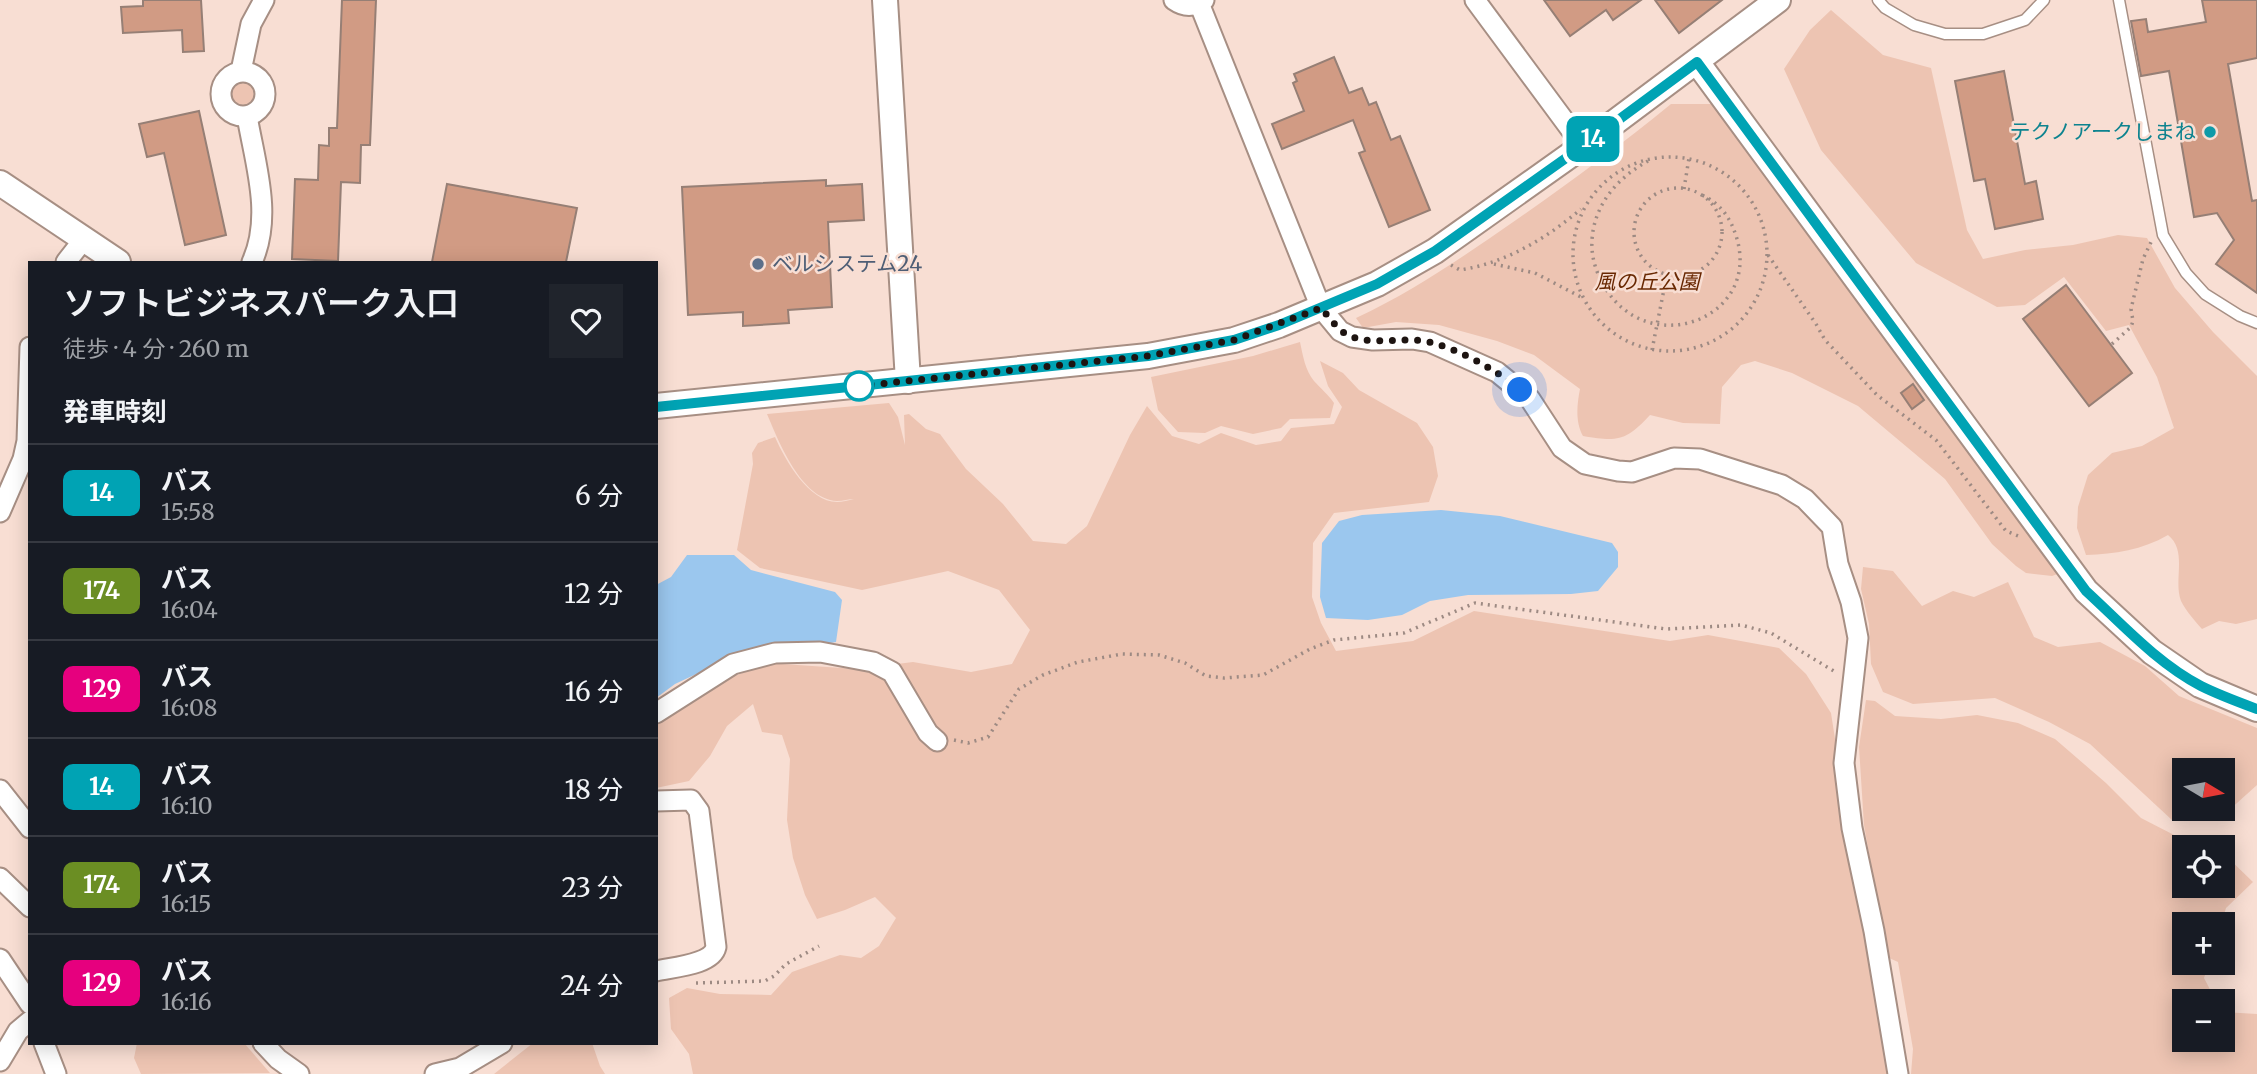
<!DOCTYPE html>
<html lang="ja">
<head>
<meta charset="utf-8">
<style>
  body { margin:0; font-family:Merriweather,"Noto Sans JP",serif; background:#20242c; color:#f1f3f6; height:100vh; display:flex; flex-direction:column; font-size:26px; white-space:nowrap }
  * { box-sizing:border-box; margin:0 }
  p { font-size:23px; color:#9ea1a6 }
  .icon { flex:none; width:38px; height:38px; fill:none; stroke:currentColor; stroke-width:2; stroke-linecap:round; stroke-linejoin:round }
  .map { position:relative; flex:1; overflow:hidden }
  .details { position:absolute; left:28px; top:261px; width:630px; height:784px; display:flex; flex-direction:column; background:#171b24; border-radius:0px; box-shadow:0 4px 18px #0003 }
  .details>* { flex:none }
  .badge { padding:0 14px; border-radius:10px; font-size:24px; line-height:46px }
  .needle { width:46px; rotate:100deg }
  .tools { position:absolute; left:2172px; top:758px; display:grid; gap:14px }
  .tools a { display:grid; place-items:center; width:63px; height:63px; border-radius:0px; background:#171b24; box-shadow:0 4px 18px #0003; font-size:35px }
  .you { position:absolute; width:35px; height:35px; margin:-18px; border:5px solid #fff; border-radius:50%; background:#1a73e8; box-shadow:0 0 0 10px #1a73e833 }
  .map>.badge { position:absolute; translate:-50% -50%; box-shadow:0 0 0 4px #fff }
  h2 { padding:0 35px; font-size:26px; line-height:63px }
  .round { display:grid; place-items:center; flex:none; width:74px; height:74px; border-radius:0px; background:#20242c }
  .summary { display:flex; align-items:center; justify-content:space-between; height:119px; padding:0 35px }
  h1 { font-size:33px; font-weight:600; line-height:52px }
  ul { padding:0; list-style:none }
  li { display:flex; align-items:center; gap:21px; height:98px; padding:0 35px; border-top:2px solid #363941 }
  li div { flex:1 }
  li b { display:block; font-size:26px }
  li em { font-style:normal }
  li .badge { min-width:77px; font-weight:700; text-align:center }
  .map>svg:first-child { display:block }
  .green { fill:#edc4b2; fill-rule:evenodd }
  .water { fill:#9bc7ee }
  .building { fill:#d19b84; stroke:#967f75; stroke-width:2 }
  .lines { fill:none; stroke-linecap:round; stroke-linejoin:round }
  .service-casing { stroke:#a78f84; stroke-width:13 }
  .minor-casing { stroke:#a78f84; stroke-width:23 }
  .tertiary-casing { stroke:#a78f84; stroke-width:28 }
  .path { stroke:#9d8a83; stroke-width:3.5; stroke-dasharray:2 5; stroke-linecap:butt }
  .service { stroke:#fff; stroke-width:10 }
  .minor { stroke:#fff; stroke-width:19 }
  .tertiary { stroke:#fff; stroke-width:24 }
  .line-casing { stroke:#fff; stroke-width:16 }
  .line { stroke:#00a3b4; stroke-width:10 }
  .walk { stroke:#1d1411; stroke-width:7; stroke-dasharray:0 12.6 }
  .culture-dot { fill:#0f9aa8; stroke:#f8ded3; stroke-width:2.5 }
  .service-dot { fill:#5c6f8a; stroke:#f8ded3; stroke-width:2.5 }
  .stop-dot { fill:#fff; stroke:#00a3b4; stroke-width:3.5 }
  .labels { text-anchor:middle; stroke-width:5; stroke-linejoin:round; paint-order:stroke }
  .culture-label { font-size:21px; fill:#0d838f; stroke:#f8ded3; text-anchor:end }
  .service-label { font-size:21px; fill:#4e5e75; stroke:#f8ded3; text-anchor:start }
  .park-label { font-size:21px; font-style:italic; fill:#692802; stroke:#f8ded3 }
</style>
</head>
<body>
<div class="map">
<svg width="2257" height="1074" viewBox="0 0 2257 1074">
  <rect width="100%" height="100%" fill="#f8ded3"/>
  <g class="green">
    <path d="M1831,10L1883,55L1931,68L1967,230L1983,259L2025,250L2073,245L2118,235L2147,238L2175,288L2213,332L2257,376V619L2236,624L2219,621L2202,629C2195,621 2186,611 2181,601C2173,580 2188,551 2168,535C2142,550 2115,554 2086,555L2077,528L2078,507L2088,475L2112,453L2142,446L2174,428L2157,377L2129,325L2106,331L2064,277L2025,305L1997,307L1916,263L1821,150L1784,69L1810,30Z"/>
    <circle cx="244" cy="93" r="13"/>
    <path d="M1671,104H1716L1994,487L2060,573L2052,576L2026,573L2016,566L1992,544L1945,479L1858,406L1792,373L1755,361L1741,365L1722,387L1720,424L1683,423L1650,415C1626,441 1618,442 1583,436C1575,422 1577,404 1580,389L1534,355L1497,341L1439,325L1396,322L1363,328L1356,318C1414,291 1464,256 1516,220C1569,183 1621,145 1671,104Z"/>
    <path d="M1300,342C1303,356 1305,370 1314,381C1321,389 1328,394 1334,403L1330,418L1290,419L1281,428L1253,434L1221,426L1205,433L1178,432L1158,410L1151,377L1253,356Z"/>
    <path d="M1320,361L1343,373L1359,390L1417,423L1433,447L1438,476L1429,502L1334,513L1313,543L1312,597L1321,623L1336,651L1413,641L1474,611L1670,641L1708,635L1779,648L1806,674L1831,713L1887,1074H693L689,1054L671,1029L669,998L687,988L720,994L771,995L792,972L840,955L861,958L879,946L896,918L875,897L845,910L817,919L805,895L793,858L787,820L790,759L782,735L762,732L753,704L727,726L710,756L689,781L656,788V722L717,683L767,663L857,669L913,662L971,672L1012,664L1030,630L999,590L948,571L862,590L760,568L737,550L753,464L752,453L758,443L775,437C785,460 809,502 837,502C842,502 849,500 854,499C849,499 843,501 837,501C801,499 779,442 767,414L889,403L898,417L905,445L904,415L909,414L926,429L940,434L966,469L1003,504L1033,541L1066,544L1087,526L1130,435L1147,406L1172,436L1199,444L1221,433L1256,445L1281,441L1291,428L1334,424L1342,407L1328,386Z"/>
    <path d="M1863,567L1893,571L1922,606L1953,591L1974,597L2008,582L2034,637L2058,647L2100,642L2145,666L2179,696L2257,728V785L2227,812L2172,820L2090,744L2049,722L1995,698L1913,704L1883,692L1871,664L1869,624L1861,589ZM2184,770H2222V808H2184Z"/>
    <path d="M1866,700L1875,701L1895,716L1941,719L1977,715L2018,723L2055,739L2106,783L2141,818L2176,836L2215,847H2184V886H2222L2223,853L2253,882L2226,908L2221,924H2184V962L2209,963L2204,978L2216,1001H2184V1040H2222L2223,1012L2257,1014V1074H1911L1913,1049L1898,962L1887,957L1864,825L1859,747Z"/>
    <path d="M137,1043H244L270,1073L141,1074L134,1058Z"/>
    <path d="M533,1043H592L600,1066L605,1074H494Z"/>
  </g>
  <g class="water">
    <path d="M1441,510L1500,516L1612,543L1618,552V567L1598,591L1571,594L1468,595L1430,601L1402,615L1368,620L1326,618L1320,597L1322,543L1339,521L1362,515Z"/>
    <path d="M687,555H734L751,570L835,592L842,600L836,642L724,661L675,684L656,698V585L671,577Z"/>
  </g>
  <g class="building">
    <path d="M143,0H201L204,51L183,52L182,30L123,33L121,7L143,6Z"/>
    <path d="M342,0H376L370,145H361L360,183L341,182L338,261L292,259L295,179L318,180L319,145L329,146V128H337Z"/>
    <path d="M1544,0H1641L1613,20L1606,10L1570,36Z"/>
    <path d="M1655,0H1722L1679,33Z"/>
    <path d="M2202,0H2257V58L2228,64L2252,201L2257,200V293L2216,264L2234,240L2217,213L2194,217L2169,71L2141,76L2131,21L2146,19L2148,32L2206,22Z"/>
    <path d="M1334,57L1349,93L1362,88L1369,105L1376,102L1391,140L1400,136L1430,210L1389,227L1359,153L1365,151L1353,120L1282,149L1272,124L1304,111L1293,83L1297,81L1294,74Z"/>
    <path d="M2004,71L2025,184L2036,181L2043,219L1995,229L1985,179L1974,181L1955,81Z"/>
    <path d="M199,111L226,235L185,245L164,153L147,157L139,124Z"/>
    <path d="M826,180V186L862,184L864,220L828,222L832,307L788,310L789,323L743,326V312L688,315L682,187Z"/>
    <path d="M447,184L577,208L566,262H432Z"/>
    <path d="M2066,285L2132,373L2089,406L2023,319Z"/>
    <path d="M1913,384L1924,400L1912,409L1901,393Z"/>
  </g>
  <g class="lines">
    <defs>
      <g id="service">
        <path d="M1878,0L1885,8L1914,25L1945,34H1983L2025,20L2044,0"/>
        <path d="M2119,0L2163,235L2186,273L2205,294L2240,316L2257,323"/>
      </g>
      <g id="minor">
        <path d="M1174,0C1184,7 1194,7 1204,0"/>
        <path d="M1475,0L1583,146"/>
        <path d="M1199,3L1321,308L1340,331L1352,337L1373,340L1412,339L1430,342L1497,372L1530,399L1562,448L1585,464L1618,471L1632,472L1674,458L1700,459L1782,485L1805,499L1832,527L1838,564L1851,602L1858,638L1844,763L1852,828L1874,931L1898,1074"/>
        <path d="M241,71L251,24L264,0"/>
        <circle cx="243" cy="94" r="22"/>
        <path d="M247,116C255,163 273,216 252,262"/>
        <path d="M66,262L84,239"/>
        <path d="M0,512L23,459L27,441L30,347"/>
        <path d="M656,713L733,664L775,653L820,652L873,662L892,672L928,733L937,741"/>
        <path d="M0,790L30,828"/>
        <path d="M656,801L691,800L699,811L716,947C712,965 673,967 656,971"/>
        <path d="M0,878L30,907"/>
        <path d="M0,959L30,1004"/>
        <path d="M44,1043L56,1074"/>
        <path d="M263,1043L278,1059L299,1074"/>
        <path d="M0,1061L18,1031L30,1021"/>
        <path d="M435,1074L460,1068L502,1043"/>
      </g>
      <g id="tertiary">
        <path d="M885,0L908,381"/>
        <path d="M1697,62L2086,591L2152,652L2200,685L2257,709"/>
        <path d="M0,183L118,262"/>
        <path d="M656,406L1148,356L1234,340L1279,325L1377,284L1435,251L1583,146L1778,0"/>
      </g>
    </defs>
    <use href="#service" class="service-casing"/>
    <use href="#minor" class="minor-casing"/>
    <use href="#tertiary" class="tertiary-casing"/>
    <g class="path">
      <circle cx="1670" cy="254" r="97"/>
      <path d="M1648,161C1617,178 1594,205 1592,240C1591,257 1596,272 1604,286C1648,361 1760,319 1737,239C1731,218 1721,204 1702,195"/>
      <circle cx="1678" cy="232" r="44"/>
      <path d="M1684,189L1689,158"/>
      <path d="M1768,255L1816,324L1825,340L1877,395L1936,440L2006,531L2021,537"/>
      <path d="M1494,264L1535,273L1581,297"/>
      <path d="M1451,265L1460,270C1506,263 1547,238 1581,209"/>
      <path d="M2112,344L2131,327L2133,321L2131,309L2143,259L2152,240"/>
      <path d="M1652,350L1667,274"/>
      <path d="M954,740L968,743L988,737L1019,689L1043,675L1078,662L1122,654L1159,655L1185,663L1206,676L1224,678L1263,675L1310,649L1334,640L1404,633L1475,603L1666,629L1741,625L1771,633L1837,673"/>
      <path d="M696,983L765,981L774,976L786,964L819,946"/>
    </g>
    <use href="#service" class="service"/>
    <use href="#minor" class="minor"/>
    <use href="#tertiary" class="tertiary"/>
  </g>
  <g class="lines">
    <defs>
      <path id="line" d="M656,407L1148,356L1234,340L1279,325L1377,284L1435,251L1583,146L1697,62L2086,591C2122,624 2157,663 2201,686C2219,695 2238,702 2257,709"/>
    </defs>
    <use href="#line" class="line-casing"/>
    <use href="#line" class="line"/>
    <path class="walk" d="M859,386L1148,356L1234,340L1321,308C1328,316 1335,326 1343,332C1367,349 1401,335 1429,342C1461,350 1495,369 1520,390"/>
  </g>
  <circle class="culture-dot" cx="2210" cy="132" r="7"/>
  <circle class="service-dot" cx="758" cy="264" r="7"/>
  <circle class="stop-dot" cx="859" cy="386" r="14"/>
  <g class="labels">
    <g class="culture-label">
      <text x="2196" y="139">テクノアークしまね</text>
    </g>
    <g class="service-label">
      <text x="772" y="271">ベルシステム24</text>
    </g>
    <g class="park-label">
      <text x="1647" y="289">風の丘公園</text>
    </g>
  </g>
</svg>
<div class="tools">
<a><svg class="needle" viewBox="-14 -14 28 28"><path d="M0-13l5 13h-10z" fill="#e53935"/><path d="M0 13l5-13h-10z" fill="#9ea1a6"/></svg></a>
<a><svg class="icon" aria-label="locate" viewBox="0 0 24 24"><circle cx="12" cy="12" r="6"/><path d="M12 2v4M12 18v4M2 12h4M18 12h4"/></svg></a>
<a>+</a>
<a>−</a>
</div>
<div class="you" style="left:1520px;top:390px"></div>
<b class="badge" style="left:1593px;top:139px;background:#00a3b4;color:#fff">14</b>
<section class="details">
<div class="summary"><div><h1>ソフトビジネスパーク入口</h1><p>徒歩 · 4 分 · 260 m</p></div><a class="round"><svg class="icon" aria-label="heart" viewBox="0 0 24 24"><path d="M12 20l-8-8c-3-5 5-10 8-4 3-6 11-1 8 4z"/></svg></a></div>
<h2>発車時刻</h2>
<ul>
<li><span class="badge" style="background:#00a3b4;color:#fff">14</span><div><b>バス</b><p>15:58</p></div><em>6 分</em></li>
<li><span class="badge" style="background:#6b8e23;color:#fff">174</span><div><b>バス</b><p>16:04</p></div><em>12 分</em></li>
<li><span class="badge" style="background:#e6007e;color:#fff">129</span><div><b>バス</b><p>16:08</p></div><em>16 分</em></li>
<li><span class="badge" style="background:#00a3b4;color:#fff">14</span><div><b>バス</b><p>16:10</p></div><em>18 分</em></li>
<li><span class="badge" style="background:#6b8e23;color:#fff">174</span><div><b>バス</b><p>16:15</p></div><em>23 分</em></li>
<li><span class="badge" style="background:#e6007e;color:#fff">129</span><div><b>バス</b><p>16:16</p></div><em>24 分</em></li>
</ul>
</section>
</div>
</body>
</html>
